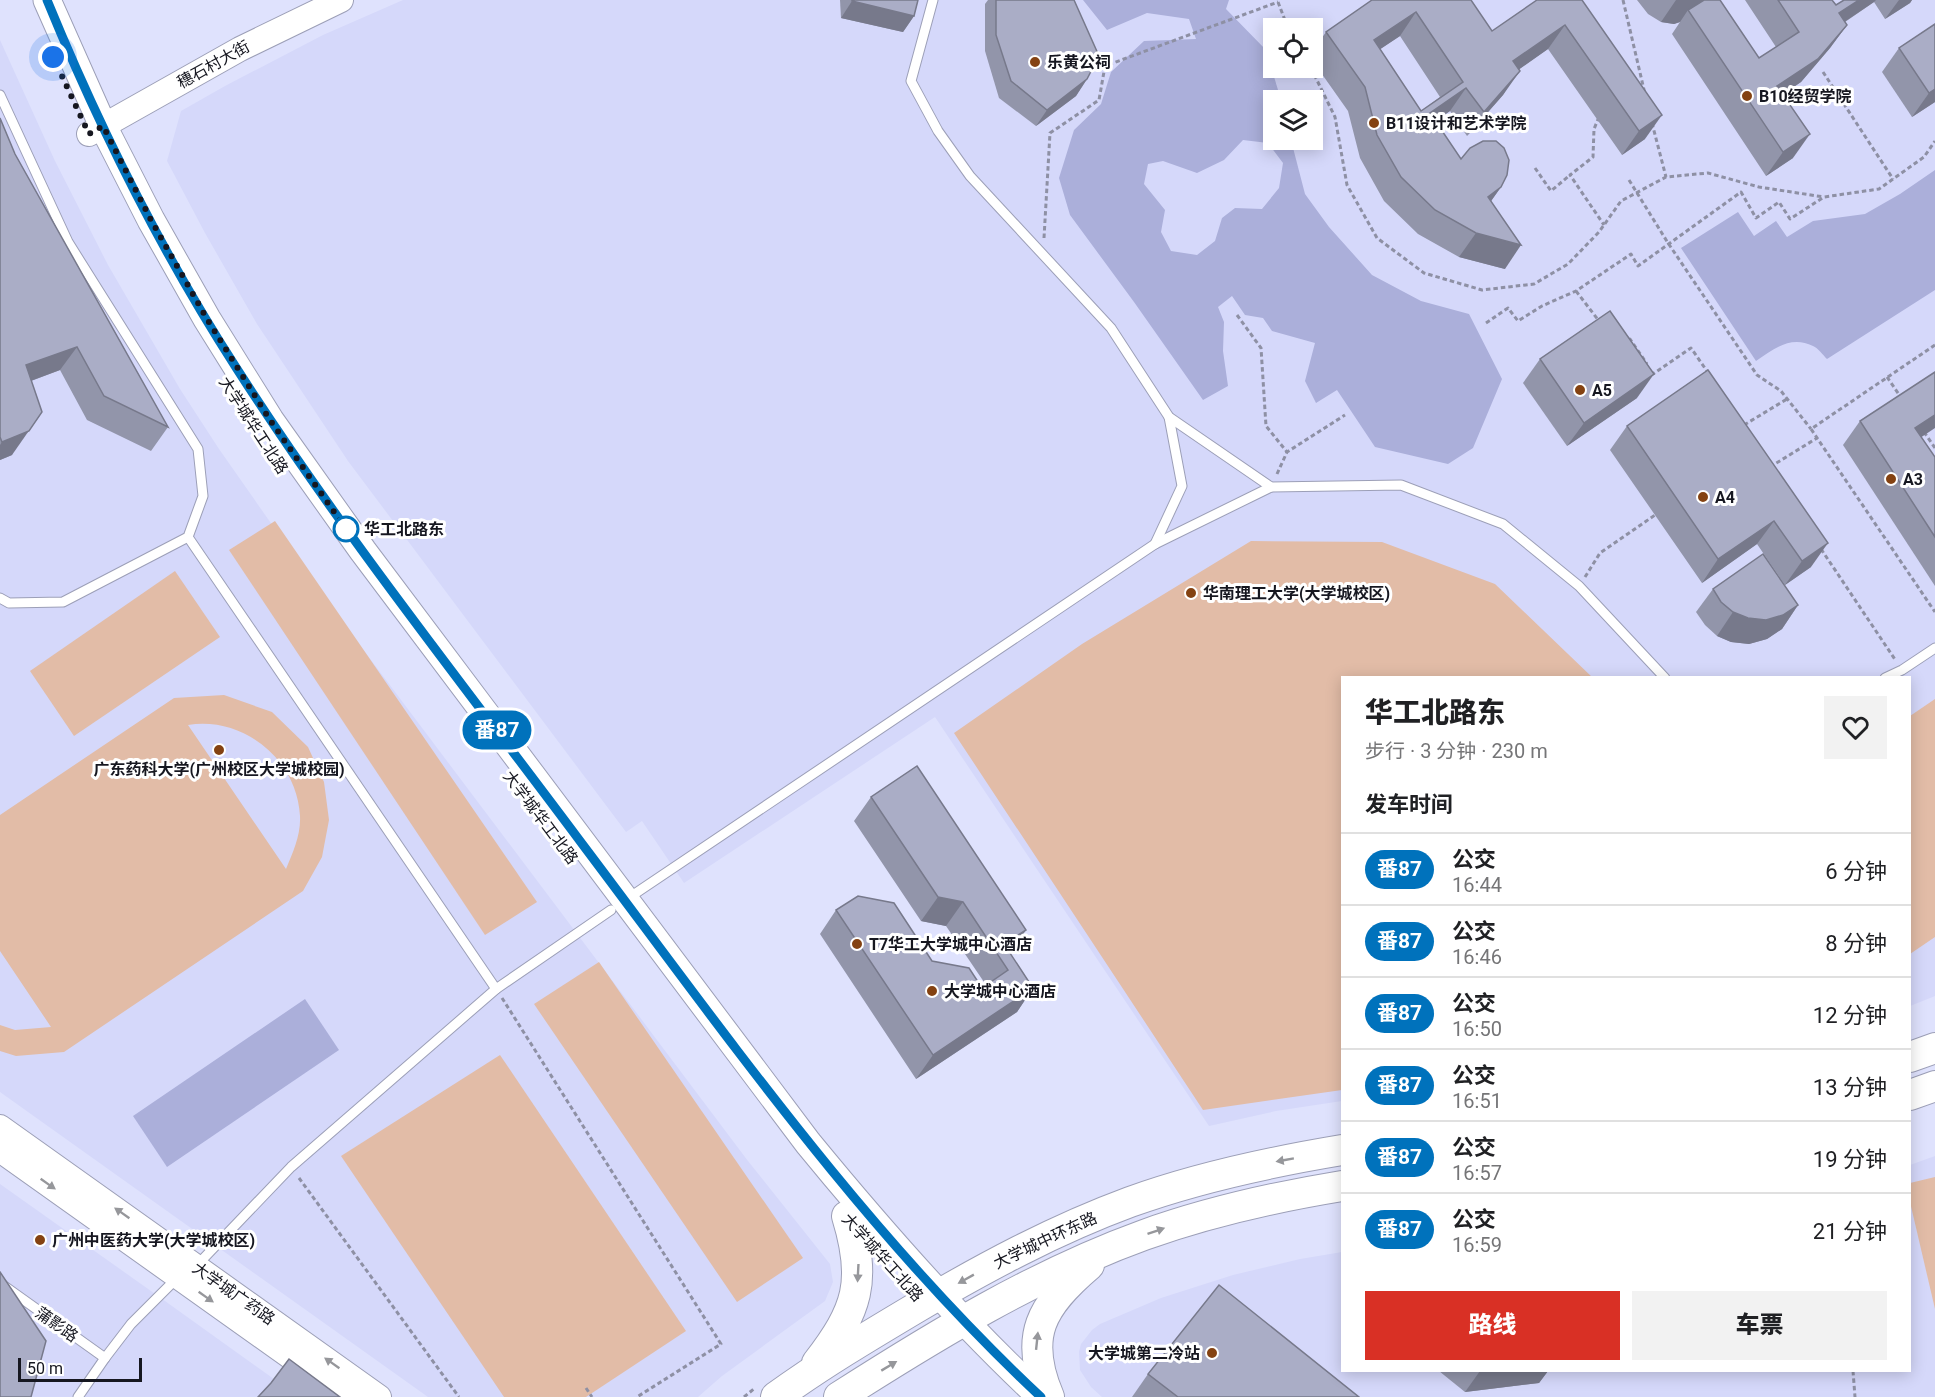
<!DOCTYPE html>
<html lang="zh">
<head>
<meta charset="utf-8">
<style>
  body { margin:0; font-family:Roboto,"Noto Sans SC",sans-serif; background:#f2f2f2; color:#202124; height:100vh; display:flex; flex-direction:column; font-size:22px; white-space:nowrap }
  * { box-sizing:border-box; margin:0 }
  p { font-size:20px; color:#757577 }
  .icon { flex:none; width:33px; height:33px; fill:none; stroke:currentColor; stroke-width:2; stroke-linecap:round; stroke-linejoin:round }
  .map { position:relative; flex:1; overflow:hidden }
  .drawer { position:absolute; left:1341px; top:676px; width:570px; height:696px; display:flex; flex-direction:column; background:#fff; border-radius:0px; box-shadow:0 3px 15px #0003 }
  .drawer>* { flex:none }
  .badge { padding:0 12px; border-radius:20px; font-size:21px; line-height:39px }
  .fabs { position:absolute; left:1263px; top:18px; display:grid; gap:12px }
  .fabs a { display:grid; place-items:center; width:60px; height:60px; border-radius:0px; background:#fff; box-shadow:0 3px 15px #0003; font-size:30px }
  .scale { position:absolute; left:18px; bottom:15px; width:124px; box-sizing:border-box; padding-left:6px; border:3px solid #161720; border-top:0; font-size:16px; line-height:21px; white-space:nowrap; color:#161720; -webkit-text-stroke:4px #fff; paint-order:stroke }
  .you { position:absolute; width:30px; height:30px; margin:-15px; border:4px solid #fff; border-radius:50%; background:#1a73e8; box-shadow:0 0 0 9px #1a73e833 }
  .map>.badge { position:absolute; translate:-50% -50%; box-shadow:0 0 0 3px #fff }
  h2 { padding:0 24px; font-size:22px; line-height:54px }
  .round { display:grid; place-items:center; flex:none; width:63px; height:63px; border-radius:0px; background:#f2f2f2 }
  .summary { display:flex; align-items:center; justify-content:space-between; height:102px; padding:0 24px }
  h1 { font-size:28px; font-weight:800; line-height:45px }
  .cta { display:flex; gap:12px; margin-top:auto; padding:12px 24px }
  .cta a { flex:1; height:69px; border-radius:0px; background:#d93025; color:#fff; font-size:24px; font-weight:800; line-height:69px; text-align:center }
  .cta a+a { background:#f2f2f2; color:#202124 }
  ul { padding:0; list-style:none }
  li { display:flex; align-items:center; gap:18px; height:72px; padding:0 24px; border-top:2px solid #e0e0e0 }
  li div { flex:1 }
  li b { display:block; font-size:22px }
  li em { font-style:normal }
  li .badge { min-width:66px; font-weight:700; text-align:center }
  .map>svg:first-child { display:block }
  .built { fill:#d5d8fa; fill-rule:evenodd }
  .green { fill:#e2bca7; fill-rule:evenodd }
  .water { fill:#abafda; fill-rule:evenodd }
  .lines { fill:none; stroke-linecap:round; stroke-linejoin:round }
  .service-casing { stroke:#9c9fb7; stroke-width:11 }
  .tertiary-casing { stroke:#9c9fb7; stroke-width:26 }
  .secondary-casing { stroke:#9c9fb7; stroke-width:29 }
  .primary-casing { stroke:#9c9fb7; stroke-width:32 }
  .path { stroke:#8e90a4; stroke-width:3; stroke-dasharray:4.5 3; stroke-linecap:butt }
  .service { stroke:#fff; stroke-width:9 }
  .tertiary { stroke:#fff; stroke-width:24 }
  .secondary { stroke:#fff; stroke-width:27 }
  .primary { stroke:#fff; stroke-width:30 }
  .path-bridge { stroke:#8e90a4; stroke-width:3; stroke-dasharray:4.5 3; stroke-linecap:butt }
  .wall { fill:#9295aa; fill-rule:evenodd }
  .shaded-wall { fill:#77798b }
  .building { fill:#aaadc6; stroke:#77798b; stroke-width:1.5; fill-rule:evenodd }
  .oneway { fill:#96979b }
  .line-casing { stroke:#fff; stroke-width:14 }
  .line { stroke:#0072bc; stroke-width:9 }
  .walk { stroke:#161720; stroke-width:6; stroke-dasharray:0 10.8 }
  .poi-dot { fill:#844212; stroke:#fff; stroke-width:2 }
  .stop-dot { fill:#fff; stroke:#0072bc; stroke-width:3 }
  .labels { text-anchor:middle; stroke-width:6; stroke-linejoin:round; paint-order:stroke }
  .poi-label { font-size:16px; font-weight:bold; fill:#161720; stroke:#fff; text-anchor:start }
  .street-label { font-size:16px; fill:#161720; stroke:#fff }
  .stop-label { font-size:16px; font-weight:bold; fill:#161720; stroke:#fff; text-anchor:start }
</style>
</head>
<body>
<div class="map">
<svg width="1935" height="1397" viewBox="0 0 1935 1397">
  <rect width="100%" height="100%" fill="#dfe2fd"/>
  <g class="built">
    <path d="M403,0H1935V996L1910,1006V678H1342V1101L1276,1111L1209,1126L935,717L684,883L642,821L626,832L348,461L257,324L205,233L167,161L181,111L225,86L323,35ZM1274,28H1312V68H1274ZM1274,100H1312V140H1274Z"/>
    <path d="M0,40L55,161L108,265L180,389L219,449L310,579L748,1161L830,1264L833,1282L825,1301L722,1376L698,1397H428L0,1092Z"/>
    <path d="M1935,1156V1397H1102L1091,1387L1080,1370L1079,1352L1081,1344L1092,1330L1100,1324L1161,1298L1233,1275L1300,1259L1342,1252V1371H1910V1165Z"/>
    <path d="M0,1184L158,1296L299,1397H0Z"/>
  </g>
  <g class="green">
    <path d="M275,521L537,902L485,935L229,550Z"/>
    <path d="M1251,541L1382,542L1495,584L1593,678H1342V1090L1203,1110L954,733L1082,644Z"/>
    <path d="M175,571L220,637L74,736L30,671Z"/>
    <path d="M224,695L272,712L308,747L324,782L329,820L322,857L303,891L64,1052L16,1056L0,1051V1025L15,1030L51,1027L0,951V815L174,698ZM188,725C243,716 297,759 300,816C301,835 293,852 286,869Z"/>
    <path d="M1935,699V937L1910,954V716Z"/>
    <path d="M599,962L803,1258L737,1302L534,1004Z"/>
    <path d="M500,1055L686,1331L586,1397H504L341,1156Z"/>
    <path d="M1935,1177V1309L1910,1202V1183Z"/>
  </g>
  <g class="water">
    <path d="M1083,0H1229L1226,9L1266,50L1281,100H1274V140H1291L1305,194L1329,227L1372,275L1421,301L1469,314L1502,379L1473,448L1448,464L1375,447L1337,390L1316,403L1305,381L1315,343L1272,331L1263,318L1245,315L1232,296L1218,307L1224,322L1223,351L1228,386L1203,400L1134,302L1070,215L1059,178L1074,130L1101,104L1111,72L1144,41L1196,39L1189,19L1147,13L1107,30ZM1243,140L1268,143L1283,163L1279,188L1262,209L1235,208L1222,218L1215,241L1197,255L1171,251L1161,232L1165,210L1144,184L1148,164L1163,161L1197,173L1224,160Z"/>
    <path d="M1935,170V290L1827,359C1823,355 1818,348 1813,346C1791,335 1773,349 1756,361L1681,248L1738,212L1754,236L1776,221L1787,237L1813,221L1865,214L1900,194Z"/>
    <path d="M305,999L339,1050L167,1167L133,1116Z"/>
  </g>
  <g class="lines">
    <defs>
      <g id="service">
        <path d="M933,0L911,81L938,131L970,176L1111,328L1169,417L1271,487L1401,485L1503,524L1579,586L1665,678"/>
        <path d="M0,95L68,242L198,449L203,496L188,537L63,602L9,603L0,598"/>
        <path d="M188,537L496,989"/>
        <path d="M1155,544L1182,486L1169,417"/>
        <path d="M1885,678L1902,670L1935,648"/>
        <path d="M627,899L1155,544L1271,487"/>
        <path d="M196,1263L202,1260L291,1167L496,989L611,910"/>
        <path d="M0,1283L105,1358L78,1397"/>
        <path d="M105,1358L131,1324L178,1277"/>
      </g>
      <g id="tertiary">
        <path d="M89,134L240,49L341,0"/>
        <path d="M0,1127L379,1397"/>
        <path d="M0,1150L347,1397"/>
      </g>
      <path id="secondary" d="M47,0L103,126L151,220L207,319L270,420L363,551L808,1143C881,1232 957,1319 1041,1397"/>
      <g id="primary">
        <path d="M1910,1057L1935,1048"/>
        <path d="M1910,1095L1935,1086"/>
        <path d="M817,1363C858,1310 867,1281 847,1216"/>
        <path d="M776,1397C820,1365 867,1337 914,1309C984,1268 1054,1230 1130,1202C1199,1177 1270,1162 1342,1150"/>
        <path d="M839,1397C936,1335 1036,1274 1144,1235C1208,1212 1275,1197 1342,1186"/>
        <path d="M1049,1397C1023,1336 1041,1306 1089,1265"/>
      </g>
    </defs>
    <use href="#service" class="service-casing"/>
    <use href="#tertiary" class="tertiary-casing"/>
    <use href="#secondary" class="secondary-casing"/>
    <use href="#primary" class="primary-casing"/>
    <g class="path">
      <path d="M1623,0L1645,94"/>
      <path d="M1278,2L1288,28"/>
      <path d="M1311,68L1335,117L1347,185L1377,238L1424,273L1482,290L1534,284L1568,264L1599,232L1621,201L1666,177L1708,173L1759,187L1824,197"/>
      <path d="M1823,72L1893,179"/>
      <path d="M1599,117L1594,129L1593,157L1570,175L1604,225"/>
      <path d="M1652,123L1666,177"/>
      <path d="M1535,168L1551,191L1570,175"/>
      <path d="M1629,180L1668,243L1757,375L1781,391L1811,429"/>
      <path d="M1044,238L1050,133L1099,100L1105,66L1278,2"/>
      <path d="M1576,291L1599,321"/>
      <path d="M1237,315L1261,348L1266,426L1287,452"/>
      <path d="M1486,323L1508,308L1518,321L1542,306L1576,291L1631,254L1638,266L1741,192L1756,218L1779,202L1790,219L1824,197L1879,189L1924,157L1935,141"/>
      <path d="M1629,340L1630,339L1647,364"/>
      <path d="M1935,345L1811,429L1935,612"/>
      <path d="M1652,372L1653,374L1691,348L1709,374"/>
      <path d="M1887,377L1900,396"/>
      <path d="M1924,432L1935,448"/>
      <path d="M1277,474L1287,452L1345,415"/>
      <path d="M1821,549L1896,661"/>
      <path d="M1585,577L1600,553L1655,515"/>
      <path d="M502,998L721,1344L637,1397"/>
      <path d="M299,1178L459,1397"/>
      <path d="M1853,1371L1855,1397"/>
      <path d="M586,1388L592,1397"/>
      <path d="M744,1397L755,1388"/>
    </g>
    <use href="#service" class="service"/>
    <use href="#tertiary" class="tertiary"/>
    <use href="#secondary" class="secondary"/>
    <use href="#primary" class="primary"/>
    <g class="path-bridge">
      <path d="M1744,425L1787,399"/>
      <path d="M1770,467L1817,438"/>
    </g>
  </g>
  <g class="wall">
    <path d="M840,0H918L914,16L903,32L841,18Z"/>
    <path d="M988,0H1074L1087,79L1076,96L1036,126L999,98L985,51V4Z"/>
    <path d="M1372,0L1492,31L1582,0L1645,139L1622,155L1548,49L1519,69L1503,95L1467,136L1450,111L1435,121L1461,159L1501,187L1491,201L1505,269L1459,257L1418,234L1384,201L1360,158L1348,111L1312,60V52L1326,32ZM1400,36L1440,97L1421,111L1380,49Z"/>
    <path d="M1637,0H1720L1759,58L1776,47L1745,0H1832L1836,5L1844,0H1912L1910,3L1885,19L1874,2L1845,22L1847,25L1830,48L1801,82L1783,94L1793,158L1766,176L1672,34L1680,22L1674,24L1661,22L1648,14Z"/>
    <path d="M1935,24V102L1912,117L1882,72L1899,48Z"/>
    <path d="M0,118L15,154L168,427L151,451L87,420L60,370L31,381L12,455L0,460Z"/>
    <path d="M1540,359L1637,398L1567,446L1523,383Z"/>
    <path d="M1708,370L1811,567L1785,585L1757,544L1702,583L1610,450L1627,426Z"/>
    <path d="M1860,421L1921,437L1935,457V586L1843,445Z"/>
    <path d="M1713,589L1798,605L1782,629L1767,639L1749,644L1731,642L1717,636L1705,625L1696,612Z"/>
    <path d="M871,797L1026,930L1010,953L1033,988L1017,1012L916,1079L820,934L836,910L982,988L986,985L946,926L921,921L854,821Z"/>
    <path d="M1439,1371H1548L1539,1383L1465,1392Z"/>
    <path d="M1148,1374L1359,1397H1132Z"/>
  </g>
  <g class="shaded-wall">
    <path d="M1676,0H1706L1688,10L1680,22L1674,24L1661,22Z"/>
    <path d="M1859,0H1876L1874,2L1822,37L1839,13Z"/>
    <path d="M1899,0H1912L1910,3L1885,19Z"/>
    <path d="M852,1L914,16L903,32L841,18Z"/>
    <path d="M1416,12L1400,36L1358,64L1374,40Z"/>
    <path d="M1565,25L1548,49L1497,85L1513,61Z"/>
    <path d="M1847,25L1830,48L1801,82L1761,109L1777,86Z"/>
    <path d="M1520,71L1503,95L1467,136L1484,112Z"/>
    <path d="M1087,79L1076,96L1036,126L1047,110Z"/>
    <path d="M1466,88L1450,111L1413,137L1430,113Z"/>
    <path d="M1935,89V102L1912,117L1929,93Z"/>
    <path d="M1662,115L1645,139L1622,155L1639,131Z"/>
    <path d="M1810,134L1793,158L1766,176L1783,152Z"/>
    <path d="M1501,187L1484,211L1488,197Z"/>
    <path d="M1476,233L1521,245L1505,269L1459,257Z"/>
    <path d="M77,347L60,370L9,389L26,365Z"/>
    <path d="M1654,374L1637,398L1567,446L1584,423Z"/>
    <path d="M42,412L12,455L0,460V445L2,442Z"/>
    <path d="M1935,415V428L1899,452L1915,428Z"/>
    <path d="M1774,521L1757,544L1702,583L1718,559Z"/>
    <path d="M1828,543L1811,567L1785,585L1802,561Z"/>
    <path d="M1798,605L1782,629L1767,639L1749,644L1731,642L1717,636L1733,612Z"/>
    <path d="M938,897L963,902L946,926L921,921Z"/>
    <path d="M1026,930L1009,953L1004,944Z"/>
    <path d="M1033,988L1017,1012L916,1079L933,1055Z"/>
    <path d="M1480,1371H1548L1539,1383L1465,1392Z"/>
  </g>
  <g class="building">
    <path d="M852,0H918L914,16L852,1Z"/>
    <path d="M996,0H1074L1099,56L1087,79L1047,110L1011,81L996,35Z"/>
    <path d="M1372,0H1471L1492,31L1537,0H1582L1662,115L1639,131L1565,25L1513,61L1520,71L1484,112L1466,88L1430,113L1461,159L1470,148L1483,141H1496L1504,148L1509,160L1507,175L1501,187L1488,197L1521,245L1476,233L1435,210L1401,177L1377,135L1365,87L1326,32ZM1416,12L1463,82L1421,111L1374,40Z"/>
    <path d="M1704,0H1720L1759,58L1799,32L1778,0H1832L1836,5L1844,0H1859L1839,13L1847,25L1818,59L1777,86L1810,134L1783,152L1688,10Z"/>
    <path d="M1935,24V89L1929,93L1899,48Z"/>
    <path d="M0,118L15,154L168,427L104,396L77,347L26,365L42,412L29,431L2,442L0,437Z"/>
    <path d="M1610,311L1654,374L1584,423L1540,359Z"/>
    <path d="M1708,370L1828,543L1802,561L1774,521L1718,559L1627,426Z"/>
    <path d="M1935,372V415L1915,428L1935,457V537L1860,421Z"/>
    <path d="M1763,554L1798,605L1783,615L1766,620L1748,618L1733,612L1721,602L1713,589Z"/>
    <path d="M917,766L1026,930L1004,944L1033,988L933,1055L836,910L858,896L894,903L932,961L969,968L982,988L1008,970L963,902L938,897L871,797Z"/>
    <path d="M0,1272L46,1341L31,1397H0Z"/>
    <path d="M1219,1285L1359,1397H1178L1148,1374Z"/>
    <path d="M289,1359L340,1397H258L271,1383Z"/>
  </g>
  <defs><path id="oneway-solid" d="M-6-.8H1V-3.2L6.5 0L1 3.2V.8H-6Z" transform="scale(1.5)"/></defs>
  <g class="oneway">
    <use href="#oneway-solid" transform="translate(1285 1160) rotate(170)"/>
    <use href="#oneway-solid" transform="translate(48 1184) rotate(35)"/>
    <use href="#oneway-solid" transform="translate(122 1213) rotate(-145)"/>
    <use href="#oneway-solid" transform="translate(1156 1231) rotate(-19)"/>
    <use href="#oneway-solid" transform="translate(858 1273) rotate(93)"/>
    <use href="#oneway-solid" transform="translate(966 1279) rotate(151)"/>
    <use href="#oneway-solid" transform="translate(206 1297) rotate(35)"/>
    <use href="#oneway-solid" transform="translate(1037 1341) rotate(-84)"/>
    <use href="#oneway-solid" transform="translate(332 1363) rotate(-145)"/>
    <use href="#oneway-solid" transform="translate(889 1366) rotate(-31)"/>
  </g>
  <g class="lines">
    <defs>
      <path id="line" d="M47,0C99,127 162,253 237,369C343,534 466,688 583,845C727,1036 865,1233 1041,1397"/>
    </defs>
    <use href="#line" class="line-casing"/>
    <use href="#line" class="line"/>
    <path class="walk" d="M53,57L89,134L103,126L151,220L207,319L270,420L346,529"/>
  </g>
  <g class="poi-dot">
    <circle cx="1035" cy="62" r="6"/>
    <circle cx="1747" cy="96" r="6"/>
    <circle cx="1374" cy="123" r="6"/>
    <circle cx="1580" cy="390" r="6"/>
    <circle cx="1891" cy="479" r="6"/>
    <circle cx="1703" cy="497" r="6"/>
    <circle cx="1191" cy="593" r="6"/>
    <circle cx="219" cy="750" r="6"/>
    <circle cx="857" cy="944" r="6"/>
    <circle cx="932" cy="991" r="6"/>
    <circle cx="40" cy="1240" r="6"/>
    <circle cx="1212" cy="1353" r="6"/>
  </g>
  <circle class="stop-dot" cx="346" cy="529" r="12"/>
  <g class="labels">
    <g class="poi-label">
      <text x="1047" y="68">乐黄公祠</text>
      <text x="1759" y="102">B10经贸学院</text>
      <text x="1386" y="129">B11设计和艺术学院</text>
      <text x="1592" y="396">A5</text>
      <text x="1903" y="485">A3</text>
      <text x="1715" y="503">A4</text>
      <text x="1203" y="599">华南理工大学(大学城校区)</text>
      <text x="219" y="775" text-anchor="middle">广东药科大学(广州校区大学城校园)</text>
      <text x="869" y="950">T7华工大学城中心酒店</text>
      <text x="944" y="997">大学城中心酒店</text>
      <text x="52" y="1246">广州中医药大学(大学城校区)</text>
      <text x="1200" y="1359" text-anchor="end">大学城第二冷站</text>
    </g>
    <g class="street-label">
      <text transform="translate(213 64) rotate(-29)" y="6">穗石村大街</text>
      <text transform="translate(254 425) rotate(57)" y="6">大学城华工北路</text>
      <text transform="translate(541 817) rotate(53)" y="6">大学城华工北路</text>
      <text transform="translate(1045 1240) rotate(-25)" y="6">大学城中环东路</text>
      <text transform="translate(883 1257) rotate(48)" y="6">大学城华工北路</text>
      <text transform="translate(234 1293) rotate(35)" y="6">大学城广药路</text>
      <text transform="translate(57 1324) rotate(35)" y="6">蒲影路</text>
    </g>
    <g class="stop-label">
      <text x="364" y="535">华工北路东</text>
    </g>
  </g>
</svg>
<div class="fabs">
<a><svg class="icon" aria-label="locate" viewBox="0 0 24 24"><circle cx="12" cy="12" r="6"/><path d="M12 2v4M12 18v4M2 12h4M18 12h4"/></svg></a>
<a><svg class="icon" aria-label="layers" viewBox="0 0 24 24"><path d="M12 4l9 5-9 5-9-5zM3 14l9 5 9-5"/></svg></a>
</div>
<div class="scale">50 m</div>
<div class="you" style="left:53px;top:57px"></div>
<b class="badge" style="left:497px;top:730px;background:#0072bc;color:#fff">番87</b>
<section class="drawer">
<div class="summary"><div><h1>华工北路东</h1><p>步行 · 3 分钟 · 230 m</p></div><a class="round"><svg class="icon" aria-label="heart" viewBox="0 0 24 24"><path d="M12 20l-8-8c-3-5 5-10 8-4 3-6 11-1 8 4z"/></svg></a></div>
<h2>发车时间</h2>
<ul>
<li><span class="badge" style="background:#0072bc;color:#fff">番87</span><div><b>公交</b><p>16:44</p></div><em>6 分钟</em></li>
<li><span class="badge" style="background:#0072bc;color:#fff">番87</span><div><b>公交</b><p>16:46</p></div><em>8 分钟</em></li>
<li><span class="badge" style="background:#0072bc;color:#fff">番87</span><div><b>公交</b><p>16:50</p></div><em>12 分钟</em></li>
<li><span class="badge" style="background:#0072bc;color:#fff">番87</span><div><b>公交</b><p>16:51</p></div><em>13 分钟</em></li>
<li><span class="badge" style="background:#0072bc;color:#fff">番87</span><div><b>公交</b><p>16:57</p></div><em>19 分钟</em></li>
<li><span class="badge" style="background:#0072bc;color:#fff">番87</span><div><b>公交</b><p>16:59</p></div><em>21 分钟</em></li>
</ul>
<div class="cta"><a>路线</a><a>车票</a></div>
</section>
</div>
</body>
</html>
